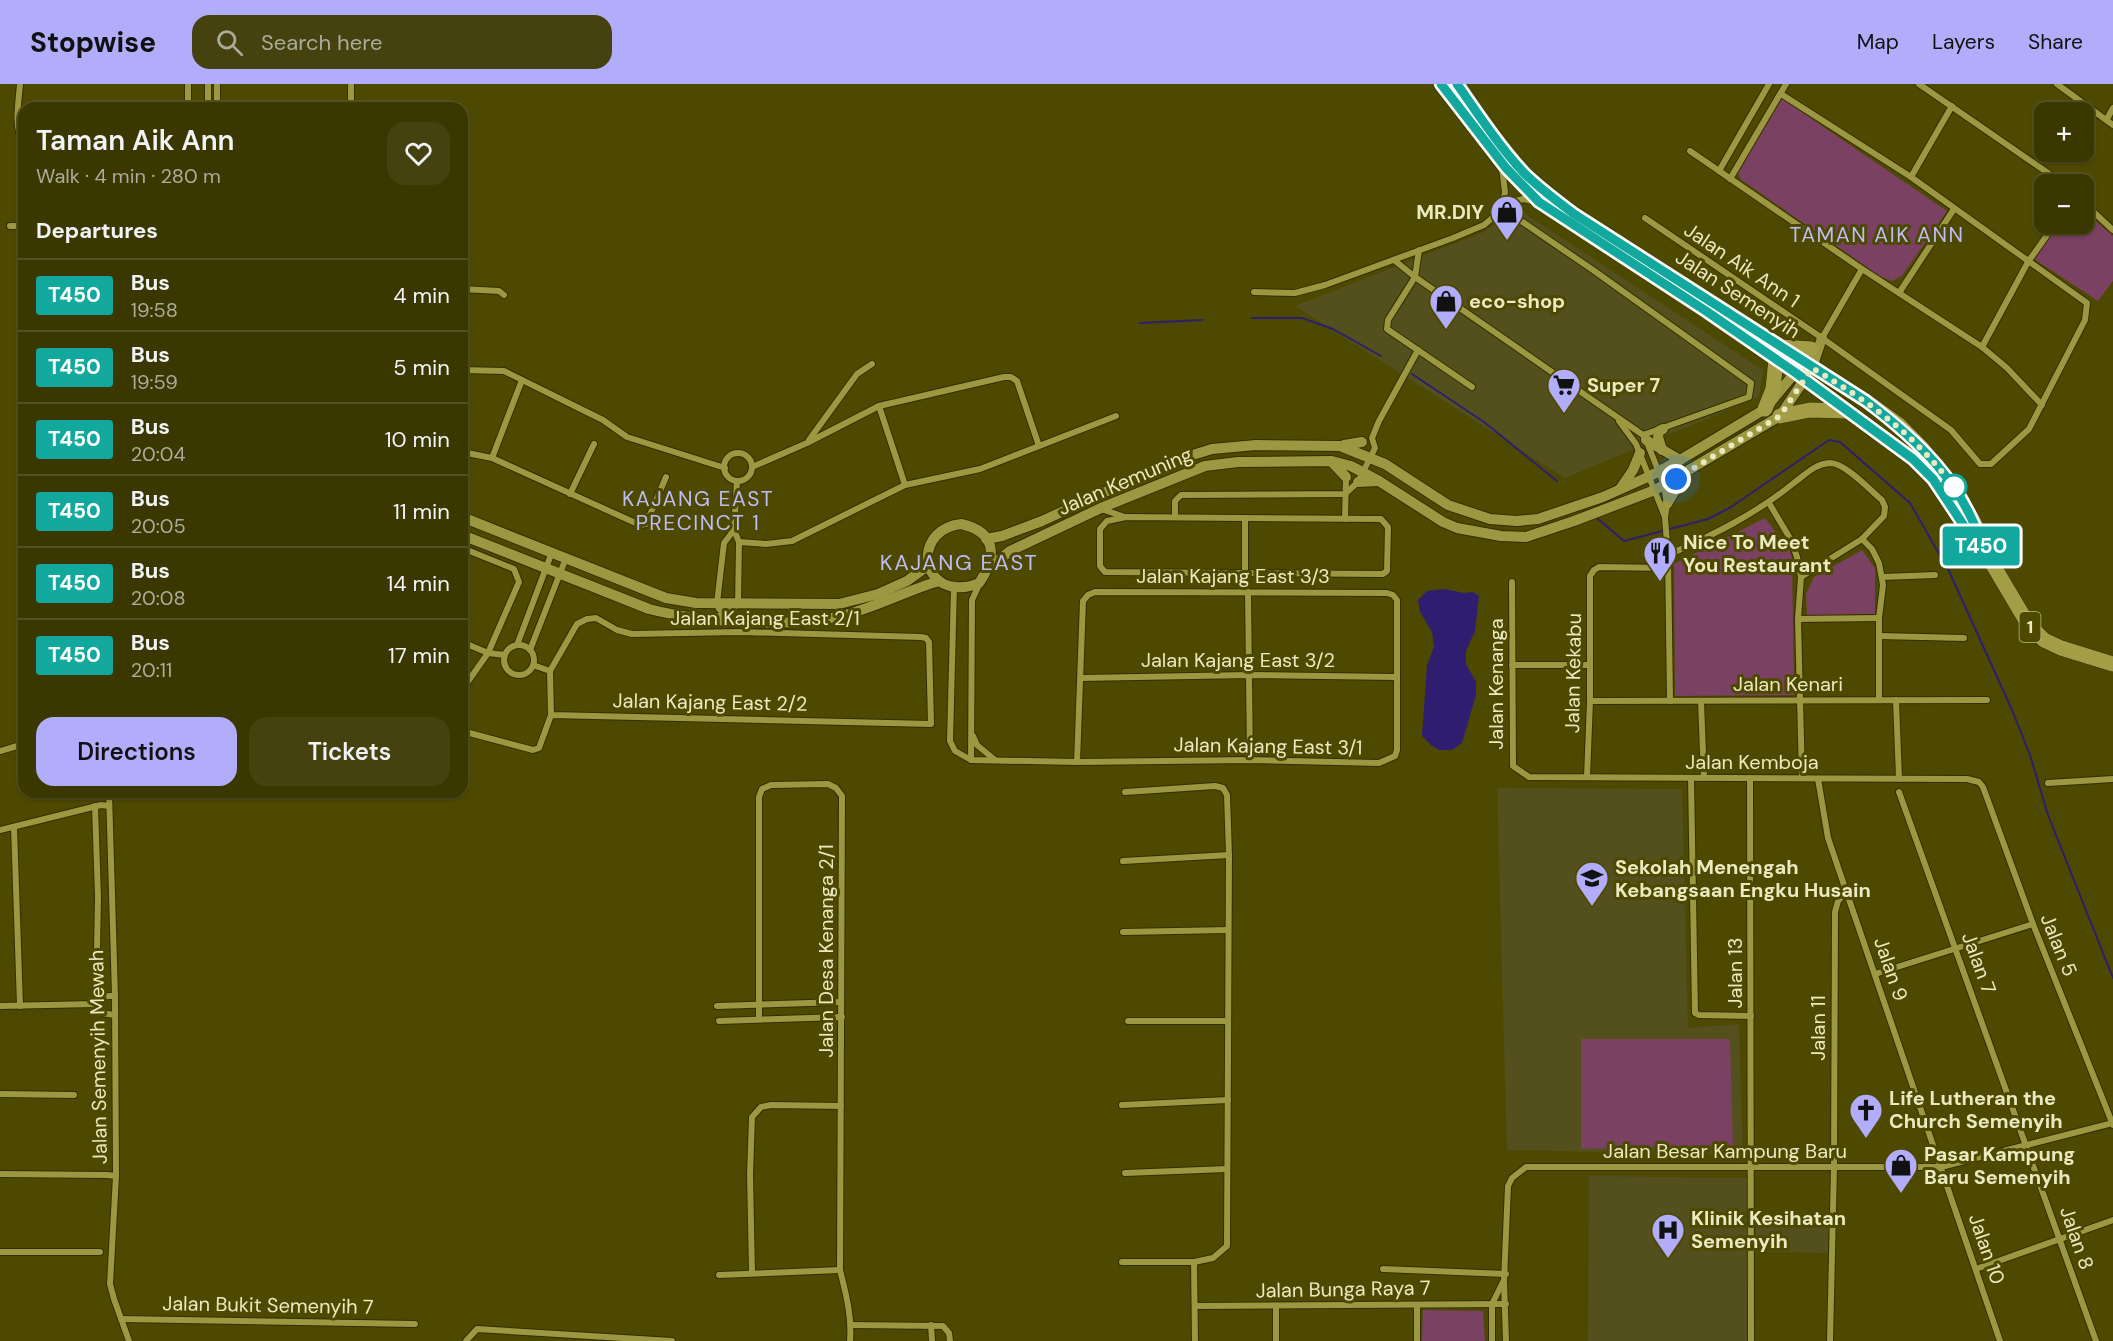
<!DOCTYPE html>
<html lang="en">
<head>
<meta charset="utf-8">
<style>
  body { margin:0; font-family:"DM Sans",sans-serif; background:#45420f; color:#f1f3f6; height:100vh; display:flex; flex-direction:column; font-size:22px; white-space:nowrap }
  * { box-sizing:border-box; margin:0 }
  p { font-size:20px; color:#abac99 }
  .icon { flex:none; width:33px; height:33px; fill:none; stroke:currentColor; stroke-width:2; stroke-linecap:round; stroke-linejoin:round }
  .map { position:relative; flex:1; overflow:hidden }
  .sheet { position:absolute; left:18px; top:18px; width:450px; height:696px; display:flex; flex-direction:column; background:#3a3700; border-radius:18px; box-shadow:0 2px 4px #0004,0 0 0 2px #545122 }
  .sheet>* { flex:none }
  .badge { padding:0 12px; border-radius:4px; font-size:21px; line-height:39px }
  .controls { position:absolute; left:2034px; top:18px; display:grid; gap:12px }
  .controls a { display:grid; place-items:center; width:60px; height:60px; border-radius:12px; background:#3a3700; box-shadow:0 2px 4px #0004,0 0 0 2px #545122; font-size:30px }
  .you { position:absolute; width:30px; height:30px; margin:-15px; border:4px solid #fff; border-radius:50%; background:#1a73e8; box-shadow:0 0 0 9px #1a73e833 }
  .map>.badge { position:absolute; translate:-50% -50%; box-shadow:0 0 0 3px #fff }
  h2 { padding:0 18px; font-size:22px; line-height:54px }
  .round { display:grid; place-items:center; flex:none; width:63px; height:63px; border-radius:18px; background:#45420f }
  .overview { display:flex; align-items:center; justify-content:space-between; height:102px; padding:0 18px }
  h1 { font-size:28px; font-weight:600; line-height:45px }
  .button { display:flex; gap:12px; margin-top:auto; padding:12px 18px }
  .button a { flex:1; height:69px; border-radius:18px; background:#b1adfa; color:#111; font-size:24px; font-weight:600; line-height:69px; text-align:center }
  .button a+a { background:#45420f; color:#f1f3f6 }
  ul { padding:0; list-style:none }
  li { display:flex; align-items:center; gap:18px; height:72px; padding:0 18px; border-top:2px solid #545122 }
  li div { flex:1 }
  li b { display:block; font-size:22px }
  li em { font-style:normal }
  li .badge { min-width:66px; font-weight:700; text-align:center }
  header { display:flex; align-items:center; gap:36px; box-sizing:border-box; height:84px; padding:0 30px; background:#b1adfa; color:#111 }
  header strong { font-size:28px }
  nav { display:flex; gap:33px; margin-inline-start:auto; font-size:21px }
  .search { width:420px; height:54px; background:#45420f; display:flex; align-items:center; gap:15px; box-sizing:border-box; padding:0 21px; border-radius:18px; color:#abac99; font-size:22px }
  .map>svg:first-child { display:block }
  .built { fill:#53501d }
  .green { fill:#7a4162 }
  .water { fill:#2f1e6f }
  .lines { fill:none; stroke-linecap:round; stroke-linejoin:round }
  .stream { stroke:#2f1e6f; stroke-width:2 }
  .minor-casing { stroke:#322f00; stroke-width:8 }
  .tertiary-casing { stroke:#322f00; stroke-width:12 }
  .primary-casing { stroke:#322f00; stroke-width:16 }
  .minor { stroke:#9c9741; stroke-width:6 }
  .tertiary { stroke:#9c9741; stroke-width:10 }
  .primary { stroke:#a39e46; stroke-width:15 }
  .line-casing { stroke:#fff; stroke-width:14 }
  .line { stroke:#12a89d; stroke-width:9 }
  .walk { stroke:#ebe9c0; stroke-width:6; stroke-dasharray:0 10.8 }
  .stop-dot { fill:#fff; stroke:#12a89d; stroke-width:3 }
  .labels { text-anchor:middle; stroke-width:6; stroke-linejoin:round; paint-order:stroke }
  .shield { fill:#4e4900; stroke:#bcb986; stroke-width:1.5 }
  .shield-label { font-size:18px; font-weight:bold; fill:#ebe9c0 }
  .poi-label { font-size:20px; font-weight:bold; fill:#ebe9c0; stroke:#4e4900; text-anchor:start }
  .street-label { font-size:20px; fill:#ebe9c0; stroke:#4e4900 }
  .neighbourhood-label { font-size:21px; letter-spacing:1.5px; fill:#bebcf6; stroke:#4e4900 }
  .quarter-label { font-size:22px; letter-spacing:1.5px; fill:#bebcf6; stroke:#4e4900 }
</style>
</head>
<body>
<header>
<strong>Stopwise</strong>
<div class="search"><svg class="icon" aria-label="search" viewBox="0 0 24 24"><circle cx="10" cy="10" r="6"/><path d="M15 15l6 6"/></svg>Search here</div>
<nav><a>Map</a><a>Layers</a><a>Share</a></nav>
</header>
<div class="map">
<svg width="2113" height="1257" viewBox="0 0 2113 1257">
  <rect width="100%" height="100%" fill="#4e4900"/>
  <g class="built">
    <path d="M1516,124L1763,286L1759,313L1565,394L1295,222L1484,148Z"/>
    <path d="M1497,704L1682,705L1688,944L1739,940L1743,1071L1507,1066Z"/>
    <path d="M1589,1092L1748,1094L1747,1257H1588Z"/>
    <path d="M1829,1130L1828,1169L1756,1168V1133Z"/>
  </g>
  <g class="green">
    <path d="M1781,14L1947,127L1902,192L1892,197L1881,193L1740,95L1738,88Z"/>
    <path d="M2084,127L2113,152V197L2098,217L2034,175L2059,140H2084Z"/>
    <path d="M1765,434L1789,465L1792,474L1794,611L1675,612L1674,480Z"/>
    <path d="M1862,466L1875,484V530L1807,532L1806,510L1814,493Z"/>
    <path d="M1581,955H1730L1733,1061L1581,1065Z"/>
    <path d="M1423,1226L1483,1227L1485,1257H1422Z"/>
  </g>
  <path class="water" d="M1445,505L1464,509L1473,508L1479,512L1475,547L1466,567V580L1476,598V611L1462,659L1452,666H1439L1432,662L1422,652L1427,581L1434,563L1432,548L1420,528L1418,516L1427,507Z"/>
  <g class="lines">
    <g class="stream">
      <path d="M1252,234H1302L1333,245L1381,272"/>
      <path d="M1140,239L1202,236"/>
      <path d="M1412,290L1484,338L1557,397"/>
      <path d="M1598,435L1624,457L1708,435L1731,423L1829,356L1840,358L1910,419L1949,487L2012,626L2030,671L2048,731L2113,894"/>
    </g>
    <defs>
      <g id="minor">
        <path d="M20,0C19,14 13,48 24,57"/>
        <path d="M188,0V24"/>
        <path d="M1919,0L2048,89L2062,100"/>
        <path d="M2057,0L2113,41"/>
        <path d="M208,24V0"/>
        <path d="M217,24V0"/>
        <path d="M351,24V0"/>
        <path d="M2107,35L2113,24"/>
        <path d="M1690,67L1862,185L1982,263L2007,284L2042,321"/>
        <path d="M1719,87L1769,0"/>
        <path d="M1911,93L1952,22"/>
        <path d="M1730,95L1786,0"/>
        <path d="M2084,119L2113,146"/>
        <path d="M1502,124L1593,186L1751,299L1749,313L1643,351"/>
        <path d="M1502,124L1505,108L1502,84"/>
        <path d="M1645,134L1822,254L1951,346L1980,380H1991L2029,345L2085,236L2087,219L1911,93L1781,10"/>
        <path d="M10,142H24"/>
        <path d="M1419,166L1415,193L1388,236L1387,245L1472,303"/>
        <path d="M1394,176L1415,193L1643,351L1646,356L1664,401L1667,420L1665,434L1668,471L1670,617"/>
        <path d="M462,205L499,207L504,211"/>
        <path d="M1254,208L1295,209L1325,201L1453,154L1484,141L1511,118L1523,115L1532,117"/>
        <path d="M1899,209L1954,125"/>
        <path d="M1822,254L1862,185"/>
        <path d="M1982,263L2028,178L2055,140"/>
        <path d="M462,286L504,287L603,336L627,353L725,384"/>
        <path d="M879,322L905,401"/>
        <path d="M1619,337L1636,360L1665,433"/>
        <path d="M809,356L857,290L872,280"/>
        <path d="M462,368L492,374L640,441L646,440L666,393"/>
        <circle cx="738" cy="383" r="14"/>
        <path d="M492,374L522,296"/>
        <path d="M752,383L807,359L879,322L1004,293H1011L1017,297L1039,362"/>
        <path d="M570,410L594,360"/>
        <path d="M1769,419L1791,456L1797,473L1801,493L1798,535L1802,694"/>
        <path d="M1101,425L1125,433"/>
        <path d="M1126,433L1381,435L1388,443L1387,487L1383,490L1105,488L1100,482V445L1107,437Z"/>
        <path d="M1175,433V417L1181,411L1345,410L1358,398L1375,364L1372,354L1379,337L1418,266"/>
        <path d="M1345,435L1346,392"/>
        <path d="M1862,455L1872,465L1879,479L1883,501L1879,534V616"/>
        <path d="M739,458L766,460L792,457L905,401L980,385L1116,332"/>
        <path d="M462,464L514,485L519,498L488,569L462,606"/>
        <path d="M1668,471C1713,451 1756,430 1795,398C1806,390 1815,380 1830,379C1845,379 1870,406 1882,416L1885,423L1884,432L1862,455L1801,493"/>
        <path d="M1245,489V434"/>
        <path d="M1882,493L1935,491"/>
        <path d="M1512,498L1513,682L1529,693L1967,695L1979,698L1983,703L2033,840L2113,1041"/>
        <path d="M954,503L950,657L955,667L971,676L1077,678L1250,676L1379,679L1395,672L1397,666V516L1393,511L1387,509L1095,508L1088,511L1083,517L1077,678"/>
        <path d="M1248,508L1250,676"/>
        <path d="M727,531L719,525L717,519L724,459L734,446"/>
        <path d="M712,534L725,530L738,520L739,458L734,446L737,397"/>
        <path d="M1798,535L1879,534"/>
        <path d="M1880,552L1964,554"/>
        <path d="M462,558L488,569L505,571"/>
        <path d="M517,561L552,468"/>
        <circle cx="519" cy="576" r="15"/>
        <path d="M530,566L566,474"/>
        <path d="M533,581L550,587"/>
        <path d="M1512,581H1590"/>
        <path d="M1081,594L1249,591L1395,593"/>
        <path d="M1896,616L1899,695"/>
        <path d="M1590,617L1987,616"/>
        <path d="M1701,617L1704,694"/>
        <path d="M462,647L533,666L539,664L551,631L550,587L577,540L587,535L596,534L617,546L632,550L740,548L921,553L926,554L929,558L931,640L551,631"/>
        <path d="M973,652L977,661L995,676"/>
        <path d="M0,667L24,660"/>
        <path d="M971,676L972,516L979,501"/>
        <path d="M1587,693L1590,617V492L1594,486L1599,483L1667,484"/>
        <path d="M1691,694L1695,929L1699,931L1751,932"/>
        <path d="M1750,694L1751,1257"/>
        <path d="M1818,695L1828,754L2000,1257"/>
        <path d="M2048,699L2113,695"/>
        <path d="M109,708L115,912L116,1092L110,1200L114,1215L129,1257"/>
        <path d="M1899,708L2096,1257"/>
        <path d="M95,722L98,813L96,920"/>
        <path d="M14,743L20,922"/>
        <path d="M0,746L101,721L109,722"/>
        <path d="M1123,777L1229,771"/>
        <path d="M1123,848L1228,846"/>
        <path d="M1875,890L2033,840"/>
        <path d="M96,920L102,929L114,931"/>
        <path d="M0,922L96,920L107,912H115"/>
        <path d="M717,922L841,918"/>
        <path d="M759,935V713L762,705L771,701L828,700L836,704L842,712L840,1186C846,1210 852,1232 850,1257"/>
        <path d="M719,937L842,933"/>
        <path d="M1128,937H1228"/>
        <path d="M0,1010L74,1011"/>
        <path d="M1122,1021L1228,1016"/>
        <path d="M1125,1089L1227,1085"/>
        <path d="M0,1090L107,1091L116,1092"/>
        <path d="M0,1168H100"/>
        <path d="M1122,1178H1194L1213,1174L1227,1162L1229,771L1227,711L1223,704L1215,702L1125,708"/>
        <path d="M1194,1178L1195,1257"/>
        <path d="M1383,1185L1506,1190"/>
        <path d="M1976,1185L2113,1136"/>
        <path d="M752,1188L750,1090L752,1033L761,1023L771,1021L841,1022"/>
        <path d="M719,1191L840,1186"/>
        <path d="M1417,1221V1257"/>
        <path d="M1195,1222L1506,1220"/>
        <path d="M121,1235L415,1240"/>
        <path d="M851,1241L943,1242L949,1249L950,1257"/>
        <path d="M931,1241L932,1257"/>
        <path d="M466,1257L477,1245L672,1257"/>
        <path d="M1276,1257V1223"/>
        <path d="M1492,1257V1220L1503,1198"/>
        <path d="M1506,1257L1504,1197L1508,1102L1512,1094L1526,1083H1941L2113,1039"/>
        <path d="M1830,1257L1834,1084L1835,828L1838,817L1846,808"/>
      </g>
      <g id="tertiary">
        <path d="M1646,356L1680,376"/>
        <path d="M1344,361L1362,358"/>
        <path d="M1662,366L1658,353L1659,347L1663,345"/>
        <path d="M1332,378L1346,393"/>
        <path d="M1358,398L1379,397"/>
        <path d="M1620,405L1633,386L1640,369"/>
        <path d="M1667,420L1683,393"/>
        <path d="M462,433L666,514L696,519L839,520L878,510L907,497L929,481"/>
        <path d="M961,440C997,448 997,473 979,499C972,502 964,504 956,503C918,500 917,445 961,440Z"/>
        <path d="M462,451L649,525C703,539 796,545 849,530C880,521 909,506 939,497"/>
        <path d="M986,455L1002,452L1042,437L1173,377L1212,365L1256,361L1340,362L1385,380L1448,421L1490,435L1517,437L1538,435L1603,413L1650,392L1680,376L1765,325L1798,285"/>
        <path d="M989,484L1010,467L1101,424L1205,382L1238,378L1332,377L1351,382L1379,397L1443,438L1457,444L1501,452L1526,453L1574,437L1655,406L1780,332L1812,284L1822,254"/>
      </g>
      <g id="primary">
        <path d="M1441,0L1506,84L1539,118L1706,227L1796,289L1913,375L1933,395L1975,456"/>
        <path d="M1457,0C1478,30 1499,62 1524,89C1539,104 1557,117 1574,130L1866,317L1899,341L1921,363L1958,409L1978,446L1983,464L2028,540L2044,556L2061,564L2113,580"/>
        <path d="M1781,263L1811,265"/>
        <path d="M1765,325L1773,305L1776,275"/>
        <path d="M1780,332L1810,326L1846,327"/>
      </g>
    </defs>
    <use href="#minor" class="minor-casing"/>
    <use href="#tertiary" class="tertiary-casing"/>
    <use href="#primary" class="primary-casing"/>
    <use href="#minor" class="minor"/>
    <use href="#tertiary" class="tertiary"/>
    <use href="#primary" class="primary"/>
  </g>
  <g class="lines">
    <defs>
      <path id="line" d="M1441,0L1506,84L1539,118L1706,227L1796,289L1913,375L1933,395L1970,451L1983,464C1963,399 1919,357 1866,317L1574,130C1557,117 1539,104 1524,89C1499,62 1478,30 1457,0"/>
    </defs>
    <use href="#line" class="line-casing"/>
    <use href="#line" class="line"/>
    <path class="walk" d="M1676,395L1780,332L1812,284C1871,319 1912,348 1954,403"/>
  </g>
  <defs>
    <symbol id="shop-pin" viewBox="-11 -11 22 30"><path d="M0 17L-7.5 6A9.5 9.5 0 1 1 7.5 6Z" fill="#b1adfa" stroke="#4e4900"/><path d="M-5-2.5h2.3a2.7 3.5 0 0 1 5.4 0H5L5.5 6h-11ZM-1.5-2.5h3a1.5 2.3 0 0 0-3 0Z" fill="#111"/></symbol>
    <symbol id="supermarket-pin" viewBox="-11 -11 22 30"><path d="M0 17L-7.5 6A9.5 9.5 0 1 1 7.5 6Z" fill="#b1adfa" stroke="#4e4900"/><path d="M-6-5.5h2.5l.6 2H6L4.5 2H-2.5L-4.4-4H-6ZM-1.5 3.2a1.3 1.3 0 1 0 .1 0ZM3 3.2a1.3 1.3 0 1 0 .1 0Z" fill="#111"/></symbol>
    <symbol id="restaurant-pin" viewBox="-11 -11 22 30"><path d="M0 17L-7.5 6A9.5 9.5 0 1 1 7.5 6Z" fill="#b1adfa" stroke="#4e4900"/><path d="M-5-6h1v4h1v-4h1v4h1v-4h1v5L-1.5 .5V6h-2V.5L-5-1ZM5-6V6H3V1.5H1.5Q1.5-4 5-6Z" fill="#111"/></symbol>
    <symbol id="school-pin" viewBox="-11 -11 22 30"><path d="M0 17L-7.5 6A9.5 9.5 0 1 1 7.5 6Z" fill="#b1adfa" stroke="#4e4900"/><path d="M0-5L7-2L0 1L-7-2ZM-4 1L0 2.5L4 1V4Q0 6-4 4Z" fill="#111"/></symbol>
    <symbol id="church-pin" viewBox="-11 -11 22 30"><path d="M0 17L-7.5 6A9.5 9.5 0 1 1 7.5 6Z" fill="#b1adfa" stroke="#4e4900"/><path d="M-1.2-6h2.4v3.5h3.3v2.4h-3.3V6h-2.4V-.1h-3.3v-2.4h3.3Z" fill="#111"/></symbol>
    <symbol id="hospital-pin" viewBox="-11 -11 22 30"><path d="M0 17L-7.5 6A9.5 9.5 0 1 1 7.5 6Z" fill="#b1adfa" stroke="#4e4900"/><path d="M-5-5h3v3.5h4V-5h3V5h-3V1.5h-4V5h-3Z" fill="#111"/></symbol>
  </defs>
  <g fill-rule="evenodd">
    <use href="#shop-pin" x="1488" y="109" width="38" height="52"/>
    <use href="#shop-pin" x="1427" y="198" width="38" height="52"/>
    <use href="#supermarket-pin" x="1545" y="282" width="38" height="52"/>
    <use href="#restaurant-pin" x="1641" y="450" width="38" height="52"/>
    <use href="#school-pin" x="1573" y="775" width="38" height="52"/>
    <use href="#church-pin" x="1847" y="1007" width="38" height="52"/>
    <use href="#shop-pin" x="1882" y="1062" width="38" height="52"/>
    <use href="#hospital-pin" x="1649" y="1127" width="38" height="52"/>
  </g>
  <circle class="stop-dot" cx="1954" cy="403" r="12"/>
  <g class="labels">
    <rect class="shield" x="2019.5" y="528" width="21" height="30" rx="4.5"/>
    <g class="shield-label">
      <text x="2030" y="549">1</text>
    </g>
    <g class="poi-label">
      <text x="1484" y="135" text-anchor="end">MR.DIY</text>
      <text x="1469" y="224">eco-shop</text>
      <text x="1587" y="308">Super 7</text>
      <text x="1683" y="465">Nice To Meet<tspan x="1683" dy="23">You Restaurant</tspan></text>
      <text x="1615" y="790">Sekolah Menengah<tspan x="1615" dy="23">Kebangsaan Engku Husain</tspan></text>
      <text x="1889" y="1021">Life Lutheran the<tspan x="1889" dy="23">Church Semenyih</tspan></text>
      <text x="1924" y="1077">Pasar Kampung<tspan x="1924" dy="23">Baru Semenyih</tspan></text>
      <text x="1691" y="1141">Klinik Kesihatan<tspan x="1691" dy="23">Semenyih</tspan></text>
    </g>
    <g class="street-label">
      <text transform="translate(1742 181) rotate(34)" y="7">Jalan Aik Ann 1</text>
      <text transform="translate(1738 210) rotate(33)" y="7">Jalan Semenyih</text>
      <text transform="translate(1125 397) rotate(-23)" y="7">Jalan Kemuning</text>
      <text x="1233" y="499">Jalan Kajang East 3/3</text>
      <text x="765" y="541">Jalan Kajang East 2/1</text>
      <text x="1238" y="583">Jalan Kajang East 3/2</text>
      <text transform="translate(1573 589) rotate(-89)" y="7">Jalan Kekabu</text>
      <text transform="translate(1496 600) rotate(-90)" y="7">Jalan Kenanga</text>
      <text x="1788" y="607">Jalan Kenari</text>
      <text transform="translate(710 618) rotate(1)" y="7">Jalan Kajang East 2/2</text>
      <text transform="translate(1268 662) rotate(1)" y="7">Jalan Kajang East 3/1</text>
      <text x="1752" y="685">Jalan Kemboja</text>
      <text transform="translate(2059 861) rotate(68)" y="7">Jalan 5</text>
      <text transform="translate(826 867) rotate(-90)" y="7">Jalan Desa Kenanga 2/1</text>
      <text transform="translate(1979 879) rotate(70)" y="7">Jalan 7</text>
      <text transform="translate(1891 885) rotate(71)" y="7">Jalan 9</text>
      <text transform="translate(1735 889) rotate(-90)" y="7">Jalan 13</text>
      <text transform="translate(1818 944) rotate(-90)" y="7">Jalan 11</text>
      <text transform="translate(98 973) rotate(-91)" y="7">Jalan Semenyih Mewah</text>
      <text x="1725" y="1074">Jalan Besar Kampung Baru</text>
      <text transform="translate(2077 1154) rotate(71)" y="7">Jalan 8</text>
      <text transform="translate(1987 1165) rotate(71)" y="7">Jalan 10</text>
      <text transform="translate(1343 1205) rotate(-1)" y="7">Jalan Bunga Raya 7</text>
      <text transform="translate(268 1221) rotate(1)" y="7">Jalan Bukit Semenyih 7</text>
    </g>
    <g class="neighbourhood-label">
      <text x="1877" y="158">TAMAN AIK ANN</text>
      <text x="698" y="422">KAJANG EAST<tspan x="698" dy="24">PRECINCT 1</tspan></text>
    </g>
    <g class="quarter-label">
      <text x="959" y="486">KAJANG EAST</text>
    </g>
  </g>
</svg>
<div class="controls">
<a>+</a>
<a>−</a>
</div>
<div class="you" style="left:1676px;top:395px"></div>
<b class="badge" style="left:1981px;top:462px;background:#12a89d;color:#fff">T450</b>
<section class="sheet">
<div class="overview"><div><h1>Taman Aik Ann</h1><p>Walk · 4 min · 280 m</p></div><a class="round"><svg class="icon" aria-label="heart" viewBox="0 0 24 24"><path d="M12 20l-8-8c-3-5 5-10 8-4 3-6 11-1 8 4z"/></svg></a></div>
<h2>Departures</h2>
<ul>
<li><span class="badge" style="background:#12a89d;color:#fff">T450</span><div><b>Bus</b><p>19:58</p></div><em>4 min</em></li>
<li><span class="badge" style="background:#12a89d;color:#fff">T450</span><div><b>Bus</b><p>19:59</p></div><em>5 min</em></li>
<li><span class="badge" style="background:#12a89d;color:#fff">T450</span><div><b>Bus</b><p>20:04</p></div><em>10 min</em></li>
<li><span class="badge" style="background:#12a89d;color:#fff">T450</span><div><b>Bus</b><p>20:05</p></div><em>11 min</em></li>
<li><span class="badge" style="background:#12a89d;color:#fff">T450</span><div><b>Bus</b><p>20:08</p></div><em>14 min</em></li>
<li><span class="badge" style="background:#12a89d;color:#fff">T450</span><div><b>Bus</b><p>20:11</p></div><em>17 min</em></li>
</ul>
<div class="button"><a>Directions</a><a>Tickets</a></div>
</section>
</div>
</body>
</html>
